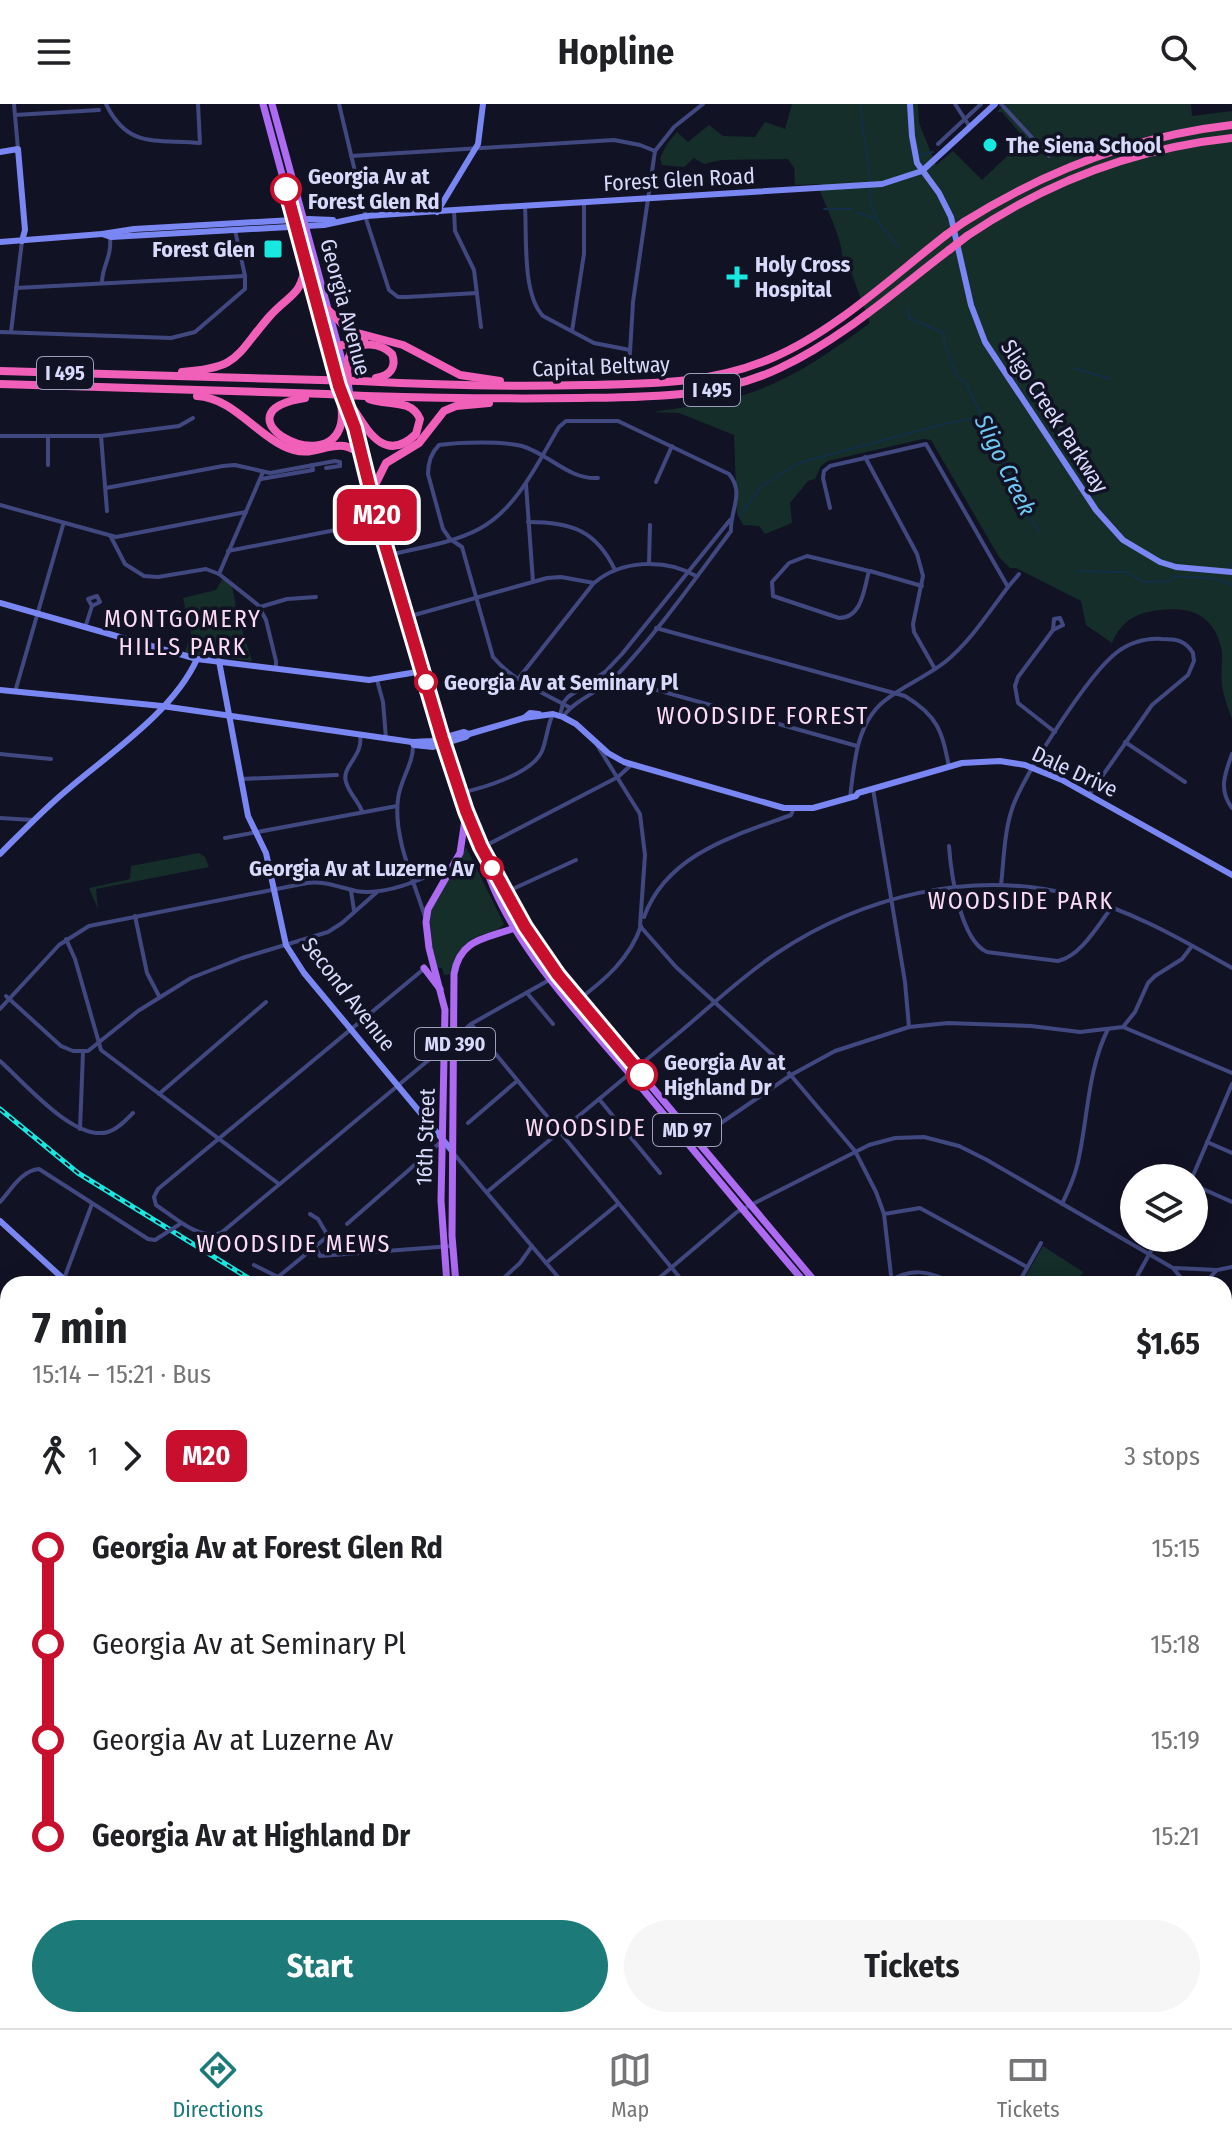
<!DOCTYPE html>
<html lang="en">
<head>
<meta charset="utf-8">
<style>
  body { margin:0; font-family:"Fira Sans Condensed",sans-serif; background:#f6f6f6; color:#202124; height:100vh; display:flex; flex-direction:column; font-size:30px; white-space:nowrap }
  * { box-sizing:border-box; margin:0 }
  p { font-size:26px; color:#757577 }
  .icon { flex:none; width:44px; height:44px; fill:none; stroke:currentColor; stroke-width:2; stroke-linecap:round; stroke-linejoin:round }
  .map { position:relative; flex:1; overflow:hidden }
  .panel { position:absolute; left:0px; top:1172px; width:1232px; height:752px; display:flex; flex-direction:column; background:#fff; border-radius:24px 24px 0 0; box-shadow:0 4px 20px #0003 }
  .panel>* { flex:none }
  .badge { padding:0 16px; border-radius:12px; font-size:28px; line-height:52px }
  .fabs { position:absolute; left:1120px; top:1060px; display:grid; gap:16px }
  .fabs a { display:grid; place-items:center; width:88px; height:88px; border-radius:50%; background:#fff; box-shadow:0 4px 20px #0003; font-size:40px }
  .map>.badge { position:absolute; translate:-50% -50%; box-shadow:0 0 0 4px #fff }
  .legs { display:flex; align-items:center; gap:12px; height:88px; padding:0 32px; font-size:26px }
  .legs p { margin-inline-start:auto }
  .overview { display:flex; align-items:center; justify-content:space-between; height:136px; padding:0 32px }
  h1 { font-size:44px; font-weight:700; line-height:60px }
  .primary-button { display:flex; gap:16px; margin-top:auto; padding:16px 32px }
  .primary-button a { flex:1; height:92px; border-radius:48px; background:#1c7b79; color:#fff; font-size:32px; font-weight:700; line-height:92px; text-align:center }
  .primary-button a+a { background:#f6f6f6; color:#202124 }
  ul { padding:0 32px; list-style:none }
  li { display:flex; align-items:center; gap:28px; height:96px; font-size:30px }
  li i { display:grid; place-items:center; width:12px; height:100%; margin:0 10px; background:currentColor }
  li i::after { content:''; width:20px; height:20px; margin:-10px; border:6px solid; border-radius:50%; background:#fff }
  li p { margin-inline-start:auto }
  li:first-child i { background:linear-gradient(#0000 50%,currentColor 0) }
  li:last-child i { background:linear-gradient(currentColor 50%,#0000 0) }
  header { display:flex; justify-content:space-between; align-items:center; height:104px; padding:0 32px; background:#fff; font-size:36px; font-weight:700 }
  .tab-bar { display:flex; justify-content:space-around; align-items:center; height:112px; border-top:2px solid #e0e0e0; background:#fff; font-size:22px; color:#757577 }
  .tab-bar a { display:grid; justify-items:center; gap:4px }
  .tab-bar .current { color:#1c7b79 }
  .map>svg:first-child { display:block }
  .green { fill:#152e2a }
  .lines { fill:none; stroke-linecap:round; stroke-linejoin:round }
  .stream { stroke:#132e47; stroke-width:2 }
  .street { stroke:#41487f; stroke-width:4 }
  .secondary { stroke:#7a87f2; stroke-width:6 }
  .primary { stroke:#ac6bf1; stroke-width:7 }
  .highway { stroke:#f060b9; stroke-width:8 }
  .rail-casing { stroke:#18e9e0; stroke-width:5 }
  .rail { stroke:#121225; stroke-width:2; stroke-dasharray:6; stroke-linecap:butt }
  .street-bridge { stroke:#41487f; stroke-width:4 }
  .highway-bridge { stroke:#f060b9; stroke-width:8 }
  .line-1-casing { stroke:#fff; stroke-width:18 }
  .line-1 { stroke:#c8102e; stroke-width:12 }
  .poi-dot { fill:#18e9e0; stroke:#121225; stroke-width:3 }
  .stop-1-dot { fill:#fff; stroke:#c8102e; stroke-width:4 }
  .labels { text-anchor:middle; stroke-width:7; stroke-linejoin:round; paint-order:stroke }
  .shield { fill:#121225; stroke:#9d9ebb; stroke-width:2 }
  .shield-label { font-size:20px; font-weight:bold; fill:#d9dafb }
  .poi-label { font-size:22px; font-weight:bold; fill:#d9dafb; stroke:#121225; text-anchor:start }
  .stop-label { font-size:22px; font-weight:bold; fill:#d9dafb; stroke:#121225; text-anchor:start }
  .street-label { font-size:22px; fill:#d9dafb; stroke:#121225 }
  .water-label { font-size:24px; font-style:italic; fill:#71c8f1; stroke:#121225 }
  .neighbourhood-label { font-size:24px; letter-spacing:2px; fill:#fcdbf4; stroke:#121225 }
</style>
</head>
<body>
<header><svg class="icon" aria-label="menu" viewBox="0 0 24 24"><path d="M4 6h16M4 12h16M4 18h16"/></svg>Hopline<svg class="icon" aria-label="search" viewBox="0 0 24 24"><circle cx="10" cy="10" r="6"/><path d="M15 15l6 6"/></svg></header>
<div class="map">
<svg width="1232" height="1924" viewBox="0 0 1232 1924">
  <rect width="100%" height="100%" fill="#121225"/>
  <g class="green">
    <path d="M792,0H918L919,19L936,61L953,47L982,76L1025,35L1002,8H997L1005,0H1191L1192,12L1232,7V615C1228,604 1223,591 1222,580C1220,568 1224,554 1221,543C1212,507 1186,502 1153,507C1133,510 1120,520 1112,539L1086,521L1081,497L1016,464H1010L999,453L931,336L923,335L828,357L821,362L815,375L808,377L790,399L792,419L765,430L759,422L743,421L737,409L734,331L679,309L653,308C682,303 712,301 740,292C789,278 829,249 870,219L851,168L842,161C846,143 827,105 820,87L822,86L821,80L795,81L794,64L788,55L721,56L704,60L694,54L684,63L662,61L660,54L667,40L677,28L688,38L709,21L723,32L755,33L765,18L785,25Z"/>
    <path d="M223,474L232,482L238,513L252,557L184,550L191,530L183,494L216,486Z"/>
    <path d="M466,743L504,820C499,826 494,826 487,829C464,835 456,848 451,870L444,871L442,864H438L433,850L429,807Z"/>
    <path d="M199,749L205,753L209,763L96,785L98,805L89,784L130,775L131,762Z"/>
    <path d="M1043,1142L1083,1168L1077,1180H1021Z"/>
  </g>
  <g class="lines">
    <g class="stream">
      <path d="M861,0C861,27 869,51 870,78"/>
      <path d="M919,51L933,48"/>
      <path d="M870,84C870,115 882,121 898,143"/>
      <path d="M824,105H852"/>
      <path d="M857,108L873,114"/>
      <path d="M908,204L909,214L944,229V239L957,273L966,279L984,317L990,336L1017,385L1025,409L1040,428"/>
      <path d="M1074,264L1110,275"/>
      <path d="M739,412L761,383L798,359L944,320L981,313"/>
      <path d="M1229,462L1232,460"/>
      <path d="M1078,467L1126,468L1144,478L1170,477L1175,472C1197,475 1211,470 1232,481"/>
      <path d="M194,1924V1916"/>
    </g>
    <g class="street">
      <path d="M14,0L18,45"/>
      <path d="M106,0C128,45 156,35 200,39L198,0"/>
      <path d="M339,0L367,118L389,186L398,193H407L477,189"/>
      <path d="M955,0L970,23"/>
      <path d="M1001,0L1049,52"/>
      <path d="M15,11L99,6"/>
      <path d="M938,40L981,0"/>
      <path d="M351,52L614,36L640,41L655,47"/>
      <path d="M525,102C527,133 522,190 543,212L594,239L630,246"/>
      <path d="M454,106L455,127L474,166L481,223"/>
      <path d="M102,179C102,161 112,155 110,132"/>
      <path d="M16,184L245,172"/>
      <path d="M572,227L584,150V99"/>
      <path d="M0,228L171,234L195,228L245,185V172L235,126"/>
      <path d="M11,228L22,137"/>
      <path d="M629,265L633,198L655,47L674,23L703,0"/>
      <path d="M0,332H101L179,322L193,314"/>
      <path d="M101,332L107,407"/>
      <path d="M865,353L917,450L923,472L913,520L914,528L935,565"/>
      <path d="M48,361V333"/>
      <path d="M326,364L340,362"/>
      <path d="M261,375L313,366L312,361"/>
      <path d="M656,378L672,342"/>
      <path d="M526,380L533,478"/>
      <path d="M106,384L223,362L235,361L270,369L335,357L340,358V362"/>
      <path d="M0,401L116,433L246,408"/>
      <path d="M830,404L823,374L824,367L830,362L926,340L1008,483C989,508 970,538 945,558C926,573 902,582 883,598C856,621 854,661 850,694"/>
      <path d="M528,418C571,418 596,426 615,466"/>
      <path d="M359,421L365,416L373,404"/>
      <path d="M111,433L125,460L144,472L158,473L206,465L219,470L258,501L266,516L276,557V564"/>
      <path d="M228,447L356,422L382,429"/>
      <path d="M389,451C418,444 453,439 479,425C517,405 538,358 559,323L566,317H618L729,370C745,389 730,406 731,427C694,476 658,528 616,572C600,588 575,595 563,613"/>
      <path d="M807,452L869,467C864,485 862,514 839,514L773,492L772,478L789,459Z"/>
      <path d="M649,460L650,421"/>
      <path d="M870,467L922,482"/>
      <path d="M219,470L263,368"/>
      <path d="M1008,483L1019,470"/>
      <path d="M260,503L287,495L316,493"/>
      <path d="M407,513L547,474L561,473L594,479C621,456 665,454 696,472"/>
      <path d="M85,524L92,502L88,495L97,492L100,498L92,502"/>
      <path d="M656,524L905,592C938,612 942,627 949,663"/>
      <path d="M1053,526L1063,521L1060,514L1054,515L1053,526L1018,573L1015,582L1018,599L1055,628"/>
      <path d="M614,574L857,642"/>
      <path d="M518,575L593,480"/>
      <path d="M377,576L383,598L386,634"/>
      <path d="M15,588L63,421"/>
      <path d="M569,603C542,588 513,577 493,553L462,443L450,435L443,425L428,370C428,358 431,349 439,341C460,338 502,337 522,342C549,350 569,376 598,374"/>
      <path d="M560,612L563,599L568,593L605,568L622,550L730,416"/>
      <path d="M360,631C364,652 341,662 346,678C349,689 358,697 362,707"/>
      <path d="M1125,638L1185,678"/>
      <path d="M413,640C414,659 400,676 398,695C393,733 414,777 425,813"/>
      <path d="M597,641L640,710L645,751L640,822L676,863L777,955L855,1047L876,1088L884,1110L892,1180"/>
      <path d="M0,650L51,655"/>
      <path d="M1232,650C1225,670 1218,685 1232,704"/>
      <path d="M241,675L337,671"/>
      <path d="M873,685L905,878L909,923"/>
      <path d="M460,689C483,684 532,670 542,647C547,635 547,622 553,610"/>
      <path d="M0,714L33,716"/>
      <path d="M225,734L397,702"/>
      <path d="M949,742C951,769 960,836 987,848L1058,857C1081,852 1098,821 1112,803"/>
      <path d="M483,743L618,673L631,661"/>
      <path d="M1001,781C1004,755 1004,727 1013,702C1026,668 1088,571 1116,549C1129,539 1145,534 1162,535C1176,535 1185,536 1193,549L1194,557L1188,571L1152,601L1089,691"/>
      <path d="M351,787L354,806"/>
      <path d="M506,788L576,756"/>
      <path d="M135,812L147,869L159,892"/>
      <path d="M644,813C667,750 734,732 791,711L794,704"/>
      <path d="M66,835L75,855L101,946L279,1080"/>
      <path d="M425,864L158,1085L154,1093L156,1101C174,1113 198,1136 221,1129L443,944"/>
      <path d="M527,889L553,920"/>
      <path d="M6,892L61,942L73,947H88L138,907L191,874L242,854L328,828L342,819L377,788"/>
      <path d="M578,896C605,876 630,854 641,822"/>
      <path d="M0,905L59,841L89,822L307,779C326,777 338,783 356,787C385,792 420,776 446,764"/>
      <path d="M471,920L685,1180"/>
      <path d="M1123,923L1135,908L1148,879L1155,872L1182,855L1192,842"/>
      <path d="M455,934L471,920L558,871"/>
      <path d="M0,957C24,978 74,1038 108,1028C118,1025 126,1016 133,1009"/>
      <path d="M159,990L266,898"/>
      <path d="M599,995L660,1069"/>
      <path d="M468,1019L517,977"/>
      <path d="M80,1025L83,948"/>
      <path d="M1207,1038L1232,1049"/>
      <path d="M689,1041L791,971L835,947L909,923L948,919L1031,922L1080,928L1123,923L1232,969"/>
      <path d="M454,1050L564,1180"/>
      <path d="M1192,1074L1232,980"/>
      <path d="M1194,1081L1232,1098"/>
      <path d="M487,1088C548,1038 608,987 669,937C705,908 739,874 777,849C863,792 971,765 1072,791C1129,805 1181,835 1232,864"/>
      <path d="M0,1098C11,1086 22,1066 39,1065L148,1135L155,1136"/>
      <path d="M1062,1100C1069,1085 1076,1070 1079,1053C1088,1011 1088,965 1108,925"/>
      <path d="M884,1110L920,1104L1027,1163"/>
      <path d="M347,1120L442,1037"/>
      <path d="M315,1142L320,1152L452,1142"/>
      <path d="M546,1159L618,1100"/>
      <path d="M254,1161L278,1173L328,1132L318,1115L310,1110"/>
      <path d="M1175,1164L1217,1166L1232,1163"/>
      <path d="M62,1180L92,1100"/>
      <path d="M497,1180L520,1159L532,1142"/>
      <path d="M652,1180L737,1108L869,1041L895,1034L924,1033L959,1042L987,1056L1173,1164L1186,1180"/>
      <path d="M885,1180C910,1162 930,1167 955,1180"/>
      <path d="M1018,1180L1041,1139"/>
      <path d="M1133,1180L1158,1134"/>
      <path d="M1204,1180L1216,1167"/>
      <path d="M1224,1242L1232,1247"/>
      <path d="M1,1342L8,1321"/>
      <path d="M0,1382L8,1385"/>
      <path d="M0,1441L8,1446"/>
      <path d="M0,1580L5,1594L0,1607"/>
      <path d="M0,1696L8,1695"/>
      <path d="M176,1916V1924"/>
      <path d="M229,1916L230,1924"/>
      <path d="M295,1916V1924"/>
      <path d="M484,1916L490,1924"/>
      <path d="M573,1916L579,1924"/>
      <path d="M814,1916L822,1924"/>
      <path d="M124,1923L127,1916"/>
      <path d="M357,1924L359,1916"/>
      <path d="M420,1924L423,1916"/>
      <path d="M592,1924L601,1916"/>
      <path d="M775,1924L786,1916"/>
    </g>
    <g class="secondary">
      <path d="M910,0L912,32L917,59L939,89L951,113L971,201L985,238L1096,406L1123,436L1160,458L1176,463L1232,468"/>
      <path d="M0,48L18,45L25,126L22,137"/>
      <path d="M437,108L478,40L483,0"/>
      <path d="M102,130L111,133L324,121L366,112L454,106L882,80L922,67L995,0"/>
      <path d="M0,138L102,130L134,125L309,115L333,116"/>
      <path d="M0,499L197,555L369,576L423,567"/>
      <path d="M219,557L248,712L266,749L286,841L304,869L453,1048"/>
      <path d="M0,586L162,602L412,638L432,637L464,628L469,630"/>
      <path d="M524,614L553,610L563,613L576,620L608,649L624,658L784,704H813L856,692L858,689L962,659L1000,657L1025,661L1062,676L1232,771"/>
      <path d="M412,638L414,641L433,643L466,633L469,630L524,614L530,609L539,610"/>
      <path d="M0,750C22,728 43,706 67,686C110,649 173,608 197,555"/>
      <path d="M0,1117L69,1180"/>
      <path d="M1224,1340L1232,1343"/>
      <path d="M1224,1464L1232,1469"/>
      <path d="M1224,1682H1232"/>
      <path d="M1224,1771H1232"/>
      <path d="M0,1826L8,1818"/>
      <path d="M0,1902L8,1906"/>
      <path d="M29,1916L45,1924"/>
      <path d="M721,1916L729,1924"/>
    </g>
    <g class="primary">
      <path d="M263,0L339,281"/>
      <path d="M272,0L348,278L355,324L378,417L442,634L466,707L481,743L523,819L558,871L817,1180"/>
      <path d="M343,293L354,322"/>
      <path d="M483,753C503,834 588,920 641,983C696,1049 750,1115 806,1180"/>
      <path d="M424,864L440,885"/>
      <path d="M447,1180L441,1097L445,906L429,844L426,818L428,805L460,749L466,709"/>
      <path d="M456,1180L452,1132L454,870C460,833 488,835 517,823"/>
      <path d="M0,1628H8"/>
      <path d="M0,1634H8"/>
      <path d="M665,1916L666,1924"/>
      <path d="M1019,1916L1024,1924"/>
      <path d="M672,1924V1916"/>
    </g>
    <g class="highway">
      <path d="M964,118C1047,66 1135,32 1232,21"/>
      <path d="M967,132C1047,78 1137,44 1232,34"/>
      <path d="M328,206L350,227L403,241L460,271L500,277"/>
      <path d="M330,244L364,236"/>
      <path d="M0,267L320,276"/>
      <path d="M182,268C240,264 235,252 269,213C290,189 301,194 306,158"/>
      <path d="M360,277C436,281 511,283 586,281C650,280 712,280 772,254C834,228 892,173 946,131"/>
      <path d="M348,278C348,270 346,258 350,250C358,235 382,240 392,250C397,263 390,272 376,274"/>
      <path d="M0,280L326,290"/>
      <path d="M197,292C232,294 253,327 283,342C311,356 323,339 344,342C350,343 356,347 361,349"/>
      <path d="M365,292C436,294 507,295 578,294C647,293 717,294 780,264C842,235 895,187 949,146"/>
      <path d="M305,294C213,308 327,376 341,320C344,308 340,294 339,282"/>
      <path d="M354,306C369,329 386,359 416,330L420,315C411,294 387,302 369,295"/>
      <path d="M371,389L386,359L419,339L444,307L456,302L489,299"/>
      <path d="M1224,1427L1232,1412"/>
      <path d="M1224,1688L1228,1708L1232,1758"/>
      <path d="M1224,1794L1226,1924"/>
    </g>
    <defs>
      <g id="rail">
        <path d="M0,1005L78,1069L258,1180"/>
        <path d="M1101,1916L1108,1924"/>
        <path d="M1122,1916L1128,1924"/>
      </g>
    </defs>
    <use href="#rail" class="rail-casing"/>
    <use href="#rail" class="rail"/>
    <path class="street-bridge" d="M155,1136L180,1120"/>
    <g class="highway-bridge">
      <path d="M946,131L964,118"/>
      <path d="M949,146L967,132"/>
      <path d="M320,276L360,277"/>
      <path d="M326,290L365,292"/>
    </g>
  </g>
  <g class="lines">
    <defs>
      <path id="line-1" d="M286,85L339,282L355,324L378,417L442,634L466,707L481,743L525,823L558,871L642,971"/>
    </defs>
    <use href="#line-1" class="line-1-casing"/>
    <use href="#line-1" class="line-1"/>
  </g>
  <g class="poi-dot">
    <circle cx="990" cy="41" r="8"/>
    <rect x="263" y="135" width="20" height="20" rx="4"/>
    <path d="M733 161h8v8h8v8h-8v8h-8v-8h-8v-8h8z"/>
  </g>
  <g class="stop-1-dot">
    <circle cx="286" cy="85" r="14"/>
    <circle cx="426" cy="578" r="10"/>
    <circle cx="492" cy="764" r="10"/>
    <circle cx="642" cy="971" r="14"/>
  </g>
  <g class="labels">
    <g class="shield">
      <rect x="37" y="253" width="56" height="32" rx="6"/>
      <rect x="684" y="270" width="56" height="32" rx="6"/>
      <rect x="415" y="924" width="80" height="32" rx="6"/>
      <rect x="653" y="1010" width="68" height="32" rx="6"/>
    </g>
    <g class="shield-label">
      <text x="65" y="276">I 495</text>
      <text x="712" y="293">I 495</text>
      <text x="455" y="947">MD 390</text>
      <text x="687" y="1033">MD 97</text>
    </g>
    <g class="poi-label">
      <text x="1006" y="49">The Siena School</text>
      <text x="255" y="153" text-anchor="end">Forest Glen</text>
      <text x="755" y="168">Holy Cross<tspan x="755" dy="25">Hospital</tspan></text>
    </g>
    <g class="stop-label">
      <text x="308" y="80">Georgia Av at<tspan x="308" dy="25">Forest Glen Rd</tspan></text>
      <text x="444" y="586">Georgia Av at Seminary Pl</text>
      <text x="474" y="772" text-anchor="end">Georgia Av at Luzerne Av</text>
      <text x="664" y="966">Georgia Av at<tspan x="664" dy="25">Highland Dr</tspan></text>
    </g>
    <g class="street-label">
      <text transform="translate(679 75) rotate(-3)" y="8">Forest Glen Road</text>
      <text transform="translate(346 203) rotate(75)" y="8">Georgia Avenue</text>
      <text transform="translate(601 262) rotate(-2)" y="8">Capital Beltway</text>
      <text transform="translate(1055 312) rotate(57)" y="8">Sligo Creek Parkway</text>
      <text transform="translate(1075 667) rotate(25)" y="8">Dale Drive</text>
      <text transform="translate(349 890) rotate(52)" y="8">Second Avenue</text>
      <text transform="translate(425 1033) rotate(-88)" y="8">16th Street</text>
    </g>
    <g class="water-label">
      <text transform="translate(1005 361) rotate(64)" y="8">Sligo Creek</text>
    </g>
    <g class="neighbourhood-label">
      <text x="183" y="523">MONTGOMERY<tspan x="183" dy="28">HILLS PARK</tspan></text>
      <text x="763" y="620">WOODSIDE FOREST</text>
      <text x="1021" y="805">WOODSIDE PARK</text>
      <text x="586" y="1032">WOODSIDE</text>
      <text x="294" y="1148">WOODSIDE MEWS</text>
    </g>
  </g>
</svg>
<div class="fabs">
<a><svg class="icon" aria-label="layers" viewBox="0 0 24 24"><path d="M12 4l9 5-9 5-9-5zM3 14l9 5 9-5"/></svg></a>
</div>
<b class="badge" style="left:377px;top:411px;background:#c8102e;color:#fff">M20</b>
<section class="panel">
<div class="overview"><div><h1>7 min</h1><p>15:14 – 15:21 · Bus</p></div><b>$1.65</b></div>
<div class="legs"><svg class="icon" aria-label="walk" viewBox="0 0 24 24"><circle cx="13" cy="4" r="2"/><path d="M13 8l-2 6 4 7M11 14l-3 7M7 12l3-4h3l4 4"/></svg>1<svg class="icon" aria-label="forward" viewBox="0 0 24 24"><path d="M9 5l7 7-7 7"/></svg><b class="badge" style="background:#c8102e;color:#fff">M20</b><p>3 stops</p></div>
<ul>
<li><i style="color:#c8102e"></i><b>Georgia Av at Forest Glen Rd</b><p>15:15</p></li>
<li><i style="color:#c8102e"></i><span>Georgia Av at Seminary Pl</span><p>15:18</p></li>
<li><i style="color:#c8102e"></i><span>Georgia Av at Luzerne Av</span><p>15:19</p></li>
<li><i style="color:#c8102e"></i><b>Georgia Av at Highland Dr</b><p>15:21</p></li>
</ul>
<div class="primary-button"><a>Start</a><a>Tickets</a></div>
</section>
</div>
<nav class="tab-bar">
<a class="current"><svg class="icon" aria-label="directions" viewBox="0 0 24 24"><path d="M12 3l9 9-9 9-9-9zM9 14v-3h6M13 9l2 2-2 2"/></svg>Directions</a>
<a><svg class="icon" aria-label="map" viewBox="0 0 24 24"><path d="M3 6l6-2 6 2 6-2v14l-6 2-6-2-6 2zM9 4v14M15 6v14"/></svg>Map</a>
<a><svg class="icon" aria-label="tickets" viewBox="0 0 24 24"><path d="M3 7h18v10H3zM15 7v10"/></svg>Tickets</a>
</nav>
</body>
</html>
